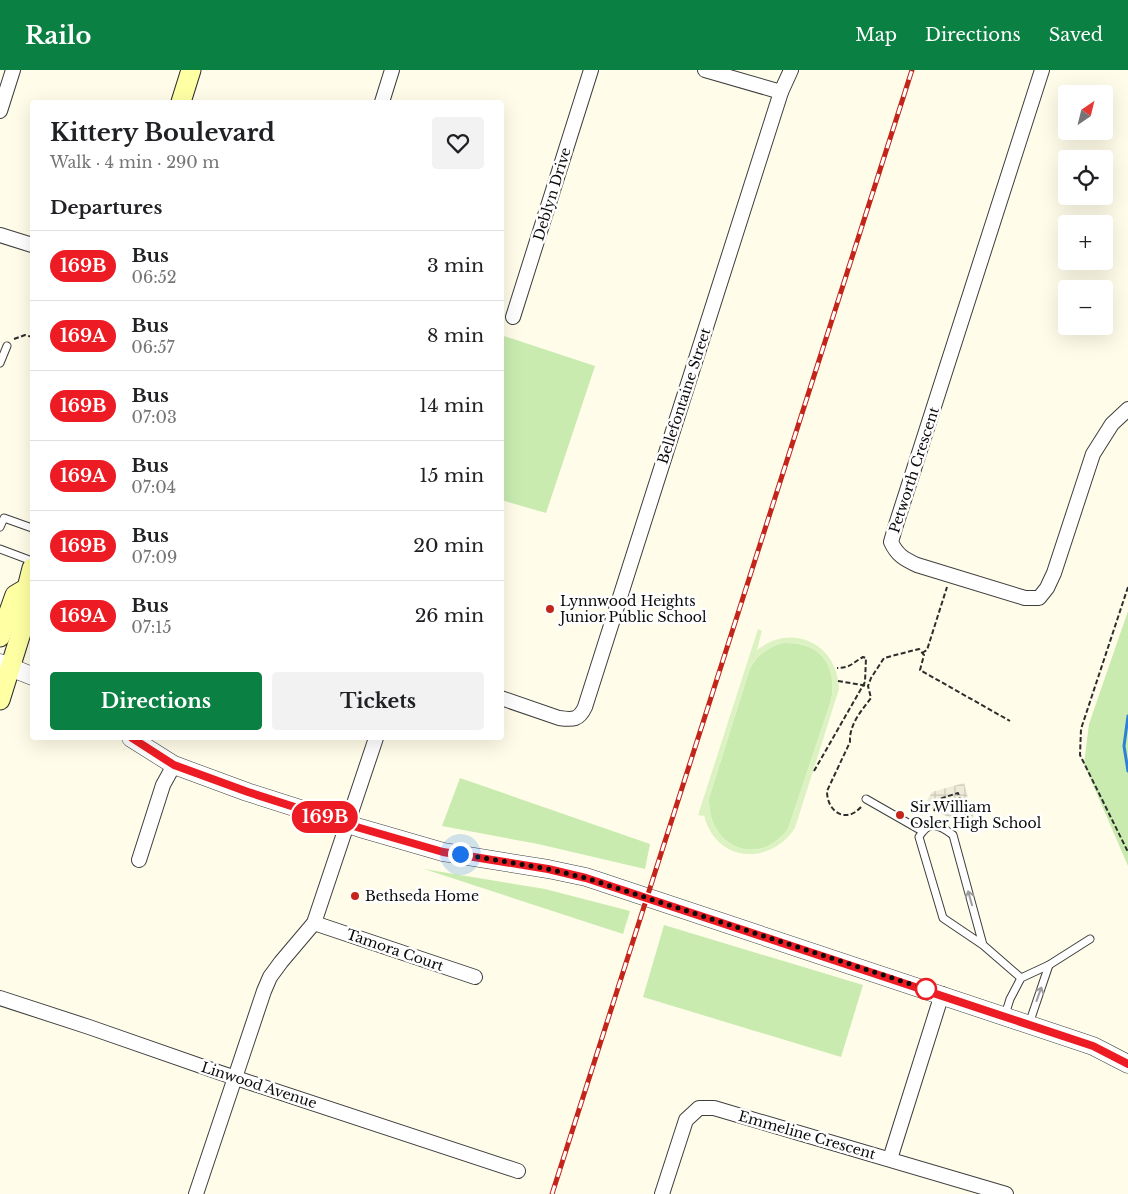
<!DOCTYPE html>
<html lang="en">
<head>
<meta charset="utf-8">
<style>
  body { margin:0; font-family:"Libre Baskerville",serif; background:#f2f2f2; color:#202124; height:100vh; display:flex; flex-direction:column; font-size:19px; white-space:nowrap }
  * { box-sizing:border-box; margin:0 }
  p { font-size:16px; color:#757577 }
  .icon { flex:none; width:28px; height:28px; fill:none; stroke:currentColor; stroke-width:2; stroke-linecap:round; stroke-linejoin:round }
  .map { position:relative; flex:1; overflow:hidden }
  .details { position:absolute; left:30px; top:30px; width:474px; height:640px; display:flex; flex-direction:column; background:#fff; border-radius:5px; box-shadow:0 5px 20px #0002 }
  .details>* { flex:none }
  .badge { padding:0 10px; border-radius:16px; font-size:18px; line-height:32px }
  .needle { width:32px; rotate:35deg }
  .controls { position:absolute; left:1058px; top:15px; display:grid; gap:10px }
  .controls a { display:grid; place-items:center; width:55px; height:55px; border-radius:5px; background:#fff; box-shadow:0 5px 20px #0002; font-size:25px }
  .you { position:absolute; width:25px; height:25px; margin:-12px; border:4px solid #fff; border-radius:50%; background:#1a73e8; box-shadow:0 0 0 8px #1a73e833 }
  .map>.badge { position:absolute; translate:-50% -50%; box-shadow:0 0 0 2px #fff }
  h2 { padding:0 20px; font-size:19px; line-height:45px }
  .round { display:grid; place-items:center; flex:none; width:52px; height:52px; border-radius:5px; background:#f2f2f2 }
  .overview { display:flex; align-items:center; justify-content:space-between; height:85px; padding:0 20px }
  h1 { font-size:24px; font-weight:800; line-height:38px }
  .button { display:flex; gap:10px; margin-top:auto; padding:10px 20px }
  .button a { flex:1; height:58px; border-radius:5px; background:#0b8043; color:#fff; font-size:20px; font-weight:800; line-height:58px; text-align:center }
  .button a+a { background:#f2f2f2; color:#202124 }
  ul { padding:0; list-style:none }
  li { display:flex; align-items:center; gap:15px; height:70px; padding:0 20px; border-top:1px solid #e0e0e0 }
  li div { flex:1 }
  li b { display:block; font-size:19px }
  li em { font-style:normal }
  li .badge { min-width:55px; font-weight:700; text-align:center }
  header { display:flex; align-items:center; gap:30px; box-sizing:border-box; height:70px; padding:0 25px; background:#0b8043; color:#fff }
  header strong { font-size:24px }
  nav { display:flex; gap:28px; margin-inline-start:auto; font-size:18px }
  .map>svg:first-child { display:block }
  .green { fill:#c9ebb0 }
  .pitch { fill:#ddf2c3; fill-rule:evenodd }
  .plaza { fill:url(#plaza-grid) }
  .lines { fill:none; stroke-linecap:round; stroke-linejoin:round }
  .stream { stroke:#2c80d6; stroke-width:3 }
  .service-casing { stroke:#3e3e3e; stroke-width:9 }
  .minor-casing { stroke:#3e3e3e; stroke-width:16 }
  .tertiary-casing { stroke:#3e3e3e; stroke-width:19 }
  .secondary-casing { stroke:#2d2d2d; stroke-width:21 }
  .path { stroke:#2d2d2d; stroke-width:2; stroke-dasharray:5 2.5; stroke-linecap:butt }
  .service { stroke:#fff; stroke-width:7 }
  .minor { stroke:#fff; stroke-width:14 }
  .tertiary { stroke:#fff; stroke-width:18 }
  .secondary { stroke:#ffffa4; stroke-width:19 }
  .rail-casing { stroke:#c3251b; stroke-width:5 }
  .rail { stroke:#fff; stroke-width:3; stroke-dasharray:9; stroke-linecap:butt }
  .oneway { stroke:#9d9d9d }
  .line-casing { stroke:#fff; stroke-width:11 }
  .line { stroke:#ed1c24; stroke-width:8 }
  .walk { stroke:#0b0b0b; stroke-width:5; stroke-dasharray:0 9 }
  .poi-dot { fill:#c3251b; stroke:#fff; stroke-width:2 }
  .stop-dot { fill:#fff; stroke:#ed1c24; stroke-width:2.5 }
  .labels { text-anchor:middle; stroke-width:5; stroke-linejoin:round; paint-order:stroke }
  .street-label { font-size:14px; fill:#0b0b0b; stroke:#fff }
  .poi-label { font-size:14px; fill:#0b0b0b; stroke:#fff; text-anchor:start }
</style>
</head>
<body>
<header>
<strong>Railo</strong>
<nav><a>Map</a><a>Directions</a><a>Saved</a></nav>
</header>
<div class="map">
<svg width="1128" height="1124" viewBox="0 0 1128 1124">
  <defs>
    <pattern id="plaza-grid" width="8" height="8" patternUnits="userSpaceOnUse" patternTransform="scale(1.25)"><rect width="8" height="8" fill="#eeebd9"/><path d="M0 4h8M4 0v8" fill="none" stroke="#cbc8b9"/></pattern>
  </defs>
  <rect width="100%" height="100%" fill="#fffde9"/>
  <g class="green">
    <path d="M501,265L595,296L546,443L501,430Z"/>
    <path d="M1128,541V796L1084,694L1089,654Z"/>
    <path d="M783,573C820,571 838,595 831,631L788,759C758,799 707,777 709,728L750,598C758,584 768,577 783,573Z"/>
    <path d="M460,708L650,774L645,799L538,774L442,756Z"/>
    <path d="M424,799L545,819L630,841L623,864Z"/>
    <path d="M664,855L863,915L841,987L643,927Z"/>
  </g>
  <path class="pitch" d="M758,559L762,561L757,580C792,552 838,574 839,619L795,758C769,797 715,792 704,745L703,746L698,745ZM783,573C820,571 838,595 831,631L788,759C758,799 707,777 709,728L750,598C758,584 768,577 783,573Z"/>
  <path class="plaza" d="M964,713L975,752L965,756L931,738L922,739L932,722Z"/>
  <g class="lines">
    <path class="stream" d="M1128,646L1124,676L1128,701"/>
    <defs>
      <g id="service">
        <path d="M0,293L7,276"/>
        <path d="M0,457L4,448L32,458"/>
        <path d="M0,479L32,491"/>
        <path d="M866,729L922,761"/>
        <path d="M983,875L953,765C938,754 929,750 919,767L943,848L983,875L1021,908"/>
        <path d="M1005,945L1010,929L1021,908L1049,895L1090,869"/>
        <path d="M1029,954L1049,895"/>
      </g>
      <g id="minor">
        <path d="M705,0L781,22"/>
        <path d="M1042,0L895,458L891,472C897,485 904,489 917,495L1025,528H1039L1047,518L1054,503L1093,384L1112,354L1128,339"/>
        <path d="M382,32L392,0"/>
        <path d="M0,41L13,0"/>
        <path d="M0,165L32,175"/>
        <path d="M513,247L591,0"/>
        <path d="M501,628L559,648C573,650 579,650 585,637L781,22L791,0"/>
        <path d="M139,790L163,715L174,695"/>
        <path d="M314,853L475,907"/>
        <path d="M0,928L89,957L221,1003L518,1101"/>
        <path d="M890,1089L942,924"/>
        <path d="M196,1124L264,921L270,907L281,892L314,853L376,668"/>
        <path d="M662,1124L686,1050L699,1038H714L1006,1124"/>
      </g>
      <g id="tertiary">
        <path d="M0,593L32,606"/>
        <path d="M131,668L174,695L247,722L360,758L443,782L548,799L586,807L1093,976L1128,994"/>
      </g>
      <g id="secondary">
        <path d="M181,32L191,0"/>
        <path d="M0,567L15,525L27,518"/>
        <path d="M0,630L31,531L27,518L32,498"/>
      </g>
    </defs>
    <use href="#service" class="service-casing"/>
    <use href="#minor" class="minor-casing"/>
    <use href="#tertiary" class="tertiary-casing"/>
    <use href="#secondary" class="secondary-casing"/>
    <g class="path">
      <path d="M14,269L25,265L32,267"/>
      <path d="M1128,517L1081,659L1080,685L1128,782"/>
      <path d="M922,583L927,580L947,517"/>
      <path d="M838,611L868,616"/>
      <path d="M814,701L865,612L866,588L863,587C852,593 851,598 837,598"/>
      <path d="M861,737C846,754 827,742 827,721L850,672C849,655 861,641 871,628L868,616L871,608L884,588L919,579L924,585L920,600L1010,651"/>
      <path d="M934,741L939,729L958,723L966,747L959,755"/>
    </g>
    <use href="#service" class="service"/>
    <use href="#minor" class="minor"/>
    <use href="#tertiary" class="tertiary"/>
    <use href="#secondary" class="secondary"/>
    <defs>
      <path id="rail" d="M552,1124L912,0"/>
    </defs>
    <use href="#rail" class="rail-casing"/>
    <use href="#rail" class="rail"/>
  </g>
  <defs><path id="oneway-shaft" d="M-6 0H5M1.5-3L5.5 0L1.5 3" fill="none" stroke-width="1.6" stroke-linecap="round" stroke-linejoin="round" transform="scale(1.25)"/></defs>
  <g class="oneway">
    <use href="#oneway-shaft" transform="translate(970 828) rotate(-106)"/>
    <use href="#oneway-shaft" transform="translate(1039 924) rotate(-70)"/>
  </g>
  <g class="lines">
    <defs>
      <path id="line" d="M132,668L174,695L248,722L360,758L443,782L548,799L586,808L1093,976L1128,994"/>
    </defs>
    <use href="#line" class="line-casing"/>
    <use href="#line" class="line"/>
    <path class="walk" d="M460,784L548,799L586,808L926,919"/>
  </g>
  <g class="poi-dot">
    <circle cx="550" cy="539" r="5"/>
    <circle cx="900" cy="745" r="5"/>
    <circle cx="355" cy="826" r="5"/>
  </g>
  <circle class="stop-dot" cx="926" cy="919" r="10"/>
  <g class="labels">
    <g class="street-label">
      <text transform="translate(552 124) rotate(-73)" y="5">Deblyn Drive</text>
      <text transform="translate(684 326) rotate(-72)" y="5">Bellefontaine Street</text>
      <text transform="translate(914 400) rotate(-72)" y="5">Petworth Crescent</text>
      <text transform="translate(395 880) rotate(19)" y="5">Tamora Court</text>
      <text transform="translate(259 1015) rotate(18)" y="5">Linwood Avenue</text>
      <text transform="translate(807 1065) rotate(16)" y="5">Emmeline Crescent</text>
    </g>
    <g class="poi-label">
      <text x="560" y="536">Lynnwood Heights<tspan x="560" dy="16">Junior Public School</tspan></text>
      <text x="910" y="742">Sir William<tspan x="910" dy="16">Osler High School</tspan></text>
      <text x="365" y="831">Bethseda Home</text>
    </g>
  </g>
</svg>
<div class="controls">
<a><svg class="needle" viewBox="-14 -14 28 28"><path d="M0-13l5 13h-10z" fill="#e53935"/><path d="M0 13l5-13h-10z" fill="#757577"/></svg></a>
<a><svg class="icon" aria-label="locate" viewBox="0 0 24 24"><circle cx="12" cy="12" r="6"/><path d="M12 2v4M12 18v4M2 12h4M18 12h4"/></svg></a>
<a>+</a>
<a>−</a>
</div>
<div class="you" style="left:460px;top:784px"></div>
<b class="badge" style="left:325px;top:747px;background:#ed1c24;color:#fff">169B</b>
<section class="details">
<div class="overview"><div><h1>Kittery Boulevard</h1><p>Walk · 4 min · 290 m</p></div><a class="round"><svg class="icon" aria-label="heart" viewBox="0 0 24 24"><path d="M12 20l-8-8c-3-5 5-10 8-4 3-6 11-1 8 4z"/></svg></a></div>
<h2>Departures</h2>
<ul>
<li><span class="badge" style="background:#ed1c24;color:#fff">169B</span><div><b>Bus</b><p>06:52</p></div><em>3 min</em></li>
<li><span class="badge" style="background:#ed1c24;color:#fff">169A</span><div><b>Bus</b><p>06:57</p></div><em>8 min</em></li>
<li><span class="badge" style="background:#ed1c24;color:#fff">169B</span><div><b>Bus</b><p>07:03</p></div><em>14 min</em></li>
<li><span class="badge" style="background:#ed1c24;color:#fff">169A</span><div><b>Bus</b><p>07:04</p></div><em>15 min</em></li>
<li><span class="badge" style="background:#ed1c24;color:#fff">169B</span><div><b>Bus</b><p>07:09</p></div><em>20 min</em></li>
<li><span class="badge" style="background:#ed1c24;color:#fff">169A</span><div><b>Bus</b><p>07:15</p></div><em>26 min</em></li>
</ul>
<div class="button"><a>Directions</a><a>Tickets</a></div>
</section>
</div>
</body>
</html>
